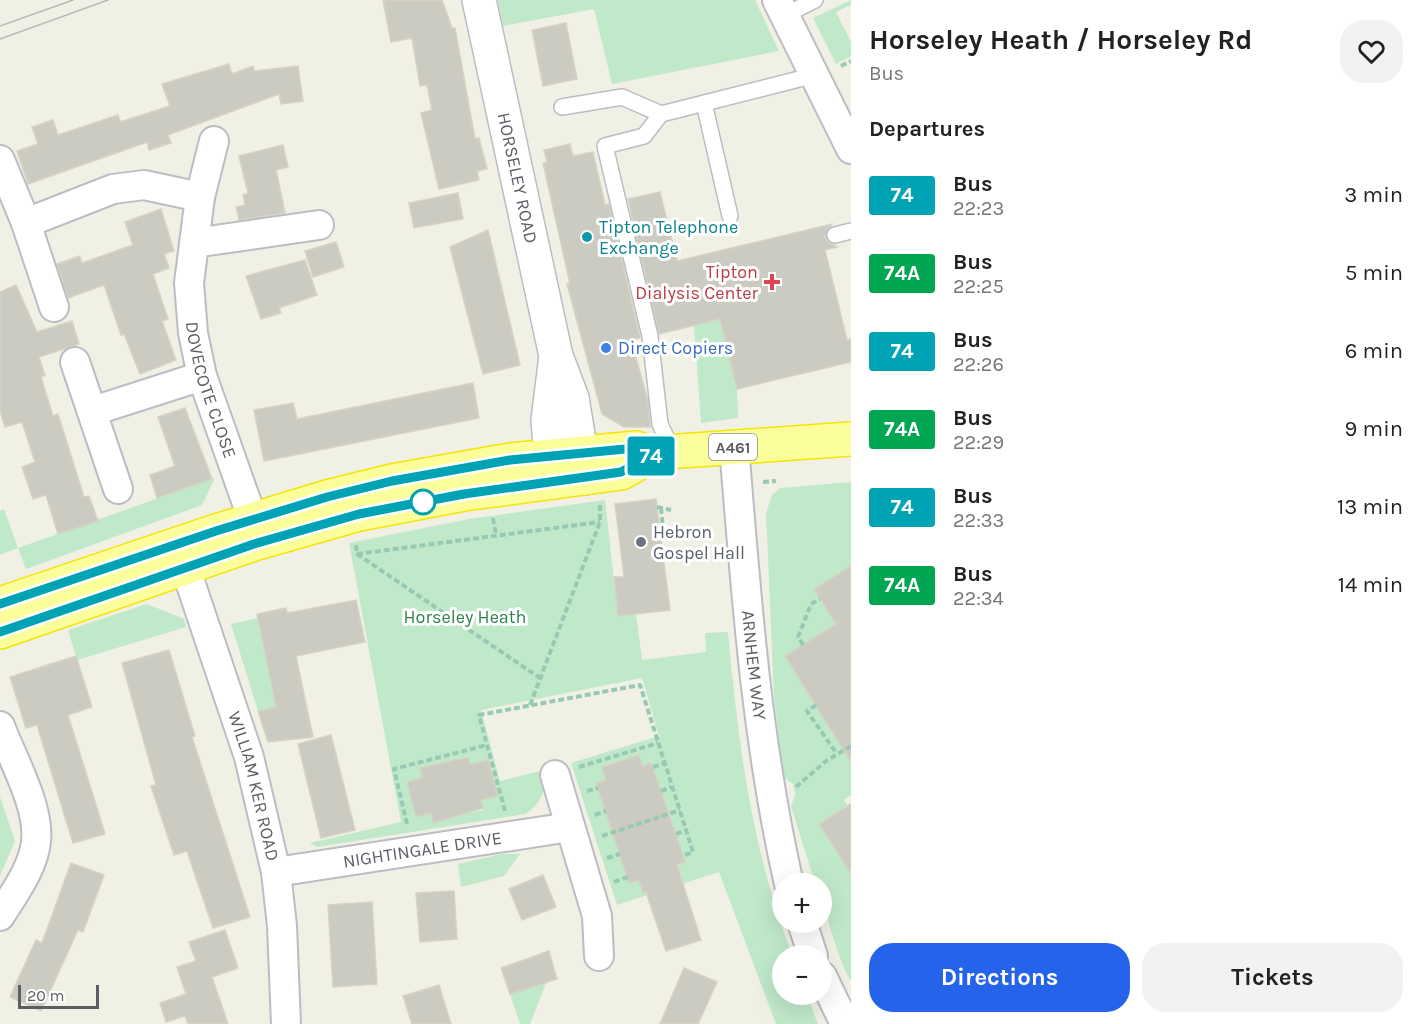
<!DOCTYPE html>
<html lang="en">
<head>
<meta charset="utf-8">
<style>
  body { margin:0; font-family:Karla,sans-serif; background:#f2f2f2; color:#222; height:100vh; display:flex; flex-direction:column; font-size:22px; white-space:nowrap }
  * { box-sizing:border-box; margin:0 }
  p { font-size:20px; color:#767676 }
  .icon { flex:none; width:33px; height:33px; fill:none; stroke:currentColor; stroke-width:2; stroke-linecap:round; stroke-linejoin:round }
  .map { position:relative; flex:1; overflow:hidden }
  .panel { display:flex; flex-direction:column; background:#fff; width:570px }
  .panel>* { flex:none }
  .badge { padding:0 12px; border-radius:4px; font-size:21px; line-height:39px }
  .fabs { position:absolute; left:772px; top:873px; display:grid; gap:12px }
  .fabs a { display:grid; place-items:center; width:60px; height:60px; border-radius:50%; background:#fff; box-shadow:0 6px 24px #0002; font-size:30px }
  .scale { position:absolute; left:18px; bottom:15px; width:81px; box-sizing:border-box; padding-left:6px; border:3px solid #5c5e66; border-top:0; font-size:16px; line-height:21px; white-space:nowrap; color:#5c5e66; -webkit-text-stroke:4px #fff; paint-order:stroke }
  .map>.badge { position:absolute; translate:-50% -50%; box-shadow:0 0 0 3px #fff }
  h2 { padding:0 18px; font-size:22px; line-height:54px }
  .round { display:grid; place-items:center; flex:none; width:63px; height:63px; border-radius:24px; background:#f2f2f2 }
  .overview { display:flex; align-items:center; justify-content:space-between; height:102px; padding:0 18px }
  h1 { font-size:28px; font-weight:700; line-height:45px }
  .button { display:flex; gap:12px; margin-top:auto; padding:12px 18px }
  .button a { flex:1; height:69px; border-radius:24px; background:#2563eb; color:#fff; font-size:24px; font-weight:700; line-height:69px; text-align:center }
  .button a+a { background:#f2f2f2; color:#222 }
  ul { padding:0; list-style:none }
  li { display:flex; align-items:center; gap:18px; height:78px; padding:0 18px }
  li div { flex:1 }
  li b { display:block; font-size:22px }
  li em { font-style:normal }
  li .badge { min-width:66px; font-weight:700; text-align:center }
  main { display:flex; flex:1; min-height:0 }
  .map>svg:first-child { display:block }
  .green { fill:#c0e9ca; fill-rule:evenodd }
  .building { fill:#cbcbc1; stroke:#d5d4c2; stroke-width:1.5 }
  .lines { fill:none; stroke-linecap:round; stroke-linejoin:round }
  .service-casing { stroke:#bcbdc4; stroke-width:18 }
  .minor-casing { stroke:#bcbdc4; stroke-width:32 }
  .tertiary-casing { stroke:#bcbdc4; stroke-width:36 }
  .trunk-casing { stroke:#f5e500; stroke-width:36 }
  .path { stroke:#98cab3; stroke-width:4; stroke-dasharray:6 3; stroke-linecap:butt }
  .service { stroke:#fff; stroke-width:15 }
  .minor { stroke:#fff; stroke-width:28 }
  .tertiary { stroke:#fff; stroke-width:33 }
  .trunk { stroke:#fcfe9c; stroke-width:33 }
  .tram { stroke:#b8b8b9; stroke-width:1.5 }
  .line-casing { stroke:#fff; stroke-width:14 }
  .line { stroke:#00a3b4; stroke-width:9 }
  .culture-dot { fill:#0f9aa8; stroke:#fff; stroke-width:2 }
  .health-dot { fill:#e0444e; stroke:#fff; stroke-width:2 }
  .shop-dot { fill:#3f7fe0; stroke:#fff; stroke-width:2 }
  .stop-dot { fill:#fff; stroke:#00a3b4; stroke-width:3 }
  .worship-dot { fill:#6b7280; stroke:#fff; stroke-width:2 }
  .labels { text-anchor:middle; stroke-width:6; stroke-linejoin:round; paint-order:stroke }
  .shield { fill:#fff; stroke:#8d8e94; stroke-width:1.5 }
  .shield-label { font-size:16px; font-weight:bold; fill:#5c5e66 }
  .street-label { font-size:18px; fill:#5c5e66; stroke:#fff }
  .culture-label { font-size:18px; fill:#0d838f; stroke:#fff; text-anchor:start }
  .health-label { font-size:18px; fill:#be3a42; stroke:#fff; text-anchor:end }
  .shop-label { font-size:18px; fill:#366cbe; stroke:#fff; text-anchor:start }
  .worship-label { font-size:18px; fill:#5b616d; stroke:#fff; text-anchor:start }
  .park-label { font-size:18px; fill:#2f8348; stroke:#fff }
</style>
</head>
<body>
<main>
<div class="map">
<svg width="851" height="1024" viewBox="0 0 851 1024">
  <rect width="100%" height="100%" fill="#f0f0e5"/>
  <g class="green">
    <path d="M498,0H755L779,51L612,84L594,9L503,26Z"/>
    <path d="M851,0V5L836,12L851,42V56L836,64L813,18Z"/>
    <path d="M705,254L737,389L738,418L701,423L694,325Z"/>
    <path d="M215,478L202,505L26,569L18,548L0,555V511L4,509L18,548Z"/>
    <path d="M851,482V566L814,589L837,625L785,657L838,741L851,733V795L844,800L848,806L820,824L851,874V981C839,963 822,905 822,884L815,883L791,806L795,795L793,784L783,777L774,695L766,513L772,495L780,488Z"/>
    <path d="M605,500L618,616L636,614L642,660L706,652L705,633L728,632C738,744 752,850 792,955L783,956V994L807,995L818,1024H776L719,872L617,905L571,763L659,736L642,678L481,710L500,781L544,770C546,789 542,804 525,814L317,847L310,843L401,822L349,543L469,519ZM639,755L643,766L652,763L655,773L646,776L650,788L659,786L662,796L597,783L606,780L602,767ZM468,756L470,764L488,760L498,795L481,800L483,810L473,812L470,803L416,817L407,782L422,778L420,768L460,767L458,758ZM628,877L680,880L643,893L639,880L630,883Z"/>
    <path d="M147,604L184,619L186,627L77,660L68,630Z"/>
    <path d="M258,618L270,680L305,701L258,711L231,624Z"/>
    <path d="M0,797L15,841L0,876Z"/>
    <path d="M502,854H520L504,876L461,887L458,864Z"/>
    <path d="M546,983L530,1024H520L510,994Z"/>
  </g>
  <g class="building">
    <path d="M383,0H442L452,28H455L475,139L479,138L487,169L477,171L479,180L439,189L421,113L432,110L427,85L420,86L412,38L391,42Z"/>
    <path d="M566,23L577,79L543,86L532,30Z"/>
    <path d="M229,64L232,74L253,66L254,71L298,66L303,101L281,104L279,94L168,135L171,143L149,150L147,142L28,184L17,151L38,144L32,127L53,120L58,135L118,115L120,122L170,106L162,84Z"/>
    <path d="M570,144L573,156L593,152L605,205L609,204L640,338L631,340L648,401L650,427H624L602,414L567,284H570L543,163L547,162L544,150Z"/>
    <path d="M283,145L288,167L276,170L285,213L239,220L236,207L245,205L243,195L248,193L239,156Z"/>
    <path d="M660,192L677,261L832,224L825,237L828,242L837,247L825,250L847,340L851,339V362L737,389L720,319L659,334L628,199Z"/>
    <path d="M458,193L463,219L414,228L409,203Z"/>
    <path d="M161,209L174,251L164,254L169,268L153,274L168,319L162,321L176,360L140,374L124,334L121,335L104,285L68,298L57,264L80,256L82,263L133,245L125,222Z"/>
    <path d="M488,230L520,365L483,374L450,247Z"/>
    <path d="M336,242L344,267L313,277L305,251Z"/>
    <path d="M305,260L317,295L279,308L281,313L261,319L246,276Z"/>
    <path d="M16,285L37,332L72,321L79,344L39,357L45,375L41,377L53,416L58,414L84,497L89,496L98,521L58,534L46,495L33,499L22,467L35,462L22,422L5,427L0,411V292Z"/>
    <path d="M473,383L479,418L264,461L254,410L293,403L297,419Z"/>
    <path d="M185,408L212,479L157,498L150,475L175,466L158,417Z"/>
    <path d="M656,499L670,610L618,616L614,577H624L615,504Z"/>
    <path d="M851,566V762L785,656L836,624L814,589Z"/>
    <path d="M356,600L365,642L296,656L313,737L268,742L258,711L276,707L257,614L286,608L287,613Z"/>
    <path d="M169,650L195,736L192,737L250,917L213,928L187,851L174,855L151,786L156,785L122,663Z"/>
    <path d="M76,656L92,707L68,715L105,834L73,843L37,725L26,728L10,677Z"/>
    <path d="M331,735L355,830L321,838L298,744Z"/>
    <path d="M639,755L643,766L651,763L676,834L685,862L677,865L701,940L666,951L646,892L643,893L639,880L629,883L596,783L606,780L602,767Z"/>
    <path d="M468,757L470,764L488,760L498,796L481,800L483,808L433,823L431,813L416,817L407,782L422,778L420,768Z"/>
    <path d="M851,804V874L819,824Z"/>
    <path d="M71,863L104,875L83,932L78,930L41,1011L10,997L36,940L42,943Z"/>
    <path d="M543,875L556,907L522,920L509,889Z"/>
    <path d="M454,891L457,939L420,942L416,893Z"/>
    <path d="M372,902L377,984L333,987L328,905Z"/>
    <path d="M225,930L238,968L212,977L228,1024H188L185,1016L166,1022L160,1003L186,994L177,967L196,961L189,942Z"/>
    <path d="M549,951L557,979L510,994L501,968Z"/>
    <path d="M684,968L717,982L698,1024H660Z"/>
    <path d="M439,985L451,1024H412L403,996Z"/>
  </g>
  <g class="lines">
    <defs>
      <g id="service">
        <path d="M785,15L815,0"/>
        <path d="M704,103L730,216"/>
        <path d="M562,107L622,97L661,114"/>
        <path d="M835,235L851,231"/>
        <path d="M673,452L660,424L650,336L605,146L644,136L661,114L815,75"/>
      </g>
      <g id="minor">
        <path d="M777,0L851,149"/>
        <path id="s1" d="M214,141L200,197L189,283L193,333L202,376L260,540"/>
        <path d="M0,160L26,223L54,307"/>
        <path d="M26,223L113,189L144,185L200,197"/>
        <path d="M194,243L319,225"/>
        <path d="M75,362L118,489"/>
        <path d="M93,411L202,376"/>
        <path id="s2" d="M734,446C746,593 756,739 789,884"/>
        <path id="s3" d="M178,546L249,757L276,872L282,926L286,1024"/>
        <path d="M0,726C12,758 40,807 36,841C34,867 13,895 0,916"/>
        <path d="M555,775L597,916L599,956"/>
        <path id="s4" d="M276,872L570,827"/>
        <path d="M802,922L813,956"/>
        <path d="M822,976L845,1024"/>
      </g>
      <g id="tertiary">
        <path id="s5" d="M479,0L556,356L572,398L585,478"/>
        <path d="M553,482L548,420L556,356"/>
      </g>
      <g id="trunk">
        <path d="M0,604L216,531L327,497L392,481L510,460L636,448L651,454"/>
        <path d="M0,632L254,544L359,514L464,494L621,473L653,455L666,452L851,439"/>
      </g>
    </defs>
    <use href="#service" class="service-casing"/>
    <use href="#minor" class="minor-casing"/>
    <use href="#tertiary" class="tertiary-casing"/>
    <use href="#trunk" class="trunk-casing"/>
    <g class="path">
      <path d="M841,66L851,61"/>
      <path d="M763,482L776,481"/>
      <path d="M657,507L671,510"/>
      <path d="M661,508L664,540"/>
      <path d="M493,518L496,535"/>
      <path d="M356,545L357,554L540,678"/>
      <path d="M357,554L600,522"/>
      <path d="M803,645L798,637L811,604L820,599"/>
      <path d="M530,705L600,522V504"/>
      <path d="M816,705L807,711L837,754"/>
      <path d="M579,767L658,743"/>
      <path d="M653,767L665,763"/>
      <path d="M796,787L826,761L851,746"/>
      <path d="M587,791L598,788"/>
      <path d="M661,791L672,787"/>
      <path d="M505,811L479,715L640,685L693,852L683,856"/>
      <path d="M595,815L606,811"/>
      <path d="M407,824L394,769L487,745"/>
      <path d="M676,834L686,830"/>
      <path d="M602,836L680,810"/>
      <path d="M607,858L620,854"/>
      <path d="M614,882L628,877"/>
    </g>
    <use href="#service" class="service"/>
    <use href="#minor" class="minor"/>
    <use href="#tertiary" class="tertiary"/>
    <use href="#trunk" class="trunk"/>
    <g class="tram">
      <path d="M0,26L73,0"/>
      <path d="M0,39L108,0"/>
    </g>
  </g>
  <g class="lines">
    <defs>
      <path id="line" d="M0,604L216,531L327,497L392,481L510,460L636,448L653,455L621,472L464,494L359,514L254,544L0,632"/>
    </defs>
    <use href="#line" class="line-casing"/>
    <use href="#line" class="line"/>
  </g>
  <circle class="culture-dot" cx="587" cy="237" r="6"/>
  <path class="health-dot" d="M769 273h6v6h6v6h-6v6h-6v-6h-6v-6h6z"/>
  <circle class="shop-dot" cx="606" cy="348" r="6"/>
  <circle class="stop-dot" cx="423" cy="502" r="12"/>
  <circle class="worship-dot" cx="641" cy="542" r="6"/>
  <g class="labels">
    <rect class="shield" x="709" y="434" width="48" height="26" rx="4.5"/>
    <g class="shield-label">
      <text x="733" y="453">A461</text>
    </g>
    <g class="street-label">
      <text dy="6" stroke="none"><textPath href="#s5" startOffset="182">HORSELEY ROAD</textPath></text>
      <text dy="6" stroke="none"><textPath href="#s1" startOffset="254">DOVECOTE CLOSE</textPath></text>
      <text dy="6" stroke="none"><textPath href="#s2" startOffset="220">ARNHEM WAY</textPath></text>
      <text dy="6" stroke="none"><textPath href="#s3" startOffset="252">WILLIAM KER ROAD</textPath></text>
      <text dy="6" stroke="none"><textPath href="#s4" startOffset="148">NIGHTINGALE DRIVE</textPath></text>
    </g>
    <g class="culture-label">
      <text x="599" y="233">Tipton Telephone<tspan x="599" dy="21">Exchange</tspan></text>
    </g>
    <g class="health-label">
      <text x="758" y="278">Tipton<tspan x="758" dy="21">Dialysis Center</tspan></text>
    </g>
    <g class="shop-label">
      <text x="618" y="354">Direct Copiers</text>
    </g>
    <g class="worship-label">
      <text x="653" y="538">Hebron<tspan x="653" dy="21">Gospel Hall</tspan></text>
    </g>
    <g class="park-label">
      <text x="465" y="623">Horseley Heath</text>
    </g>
  </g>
</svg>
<div class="fabs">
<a>+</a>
<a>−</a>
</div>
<div class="scale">20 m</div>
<b class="badge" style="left:651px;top:456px;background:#00a3b4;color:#fff">74</b>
</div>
<section class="panel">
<div class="overview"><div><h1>Horseley Heath / Horseley Rd</h1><p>Bus</p></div><a class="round"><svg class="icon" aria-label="heart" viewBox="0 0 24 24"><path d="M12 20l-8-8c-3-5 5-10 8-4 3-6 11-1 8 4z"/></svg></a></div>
<h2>Departures</h2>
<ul>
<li><span class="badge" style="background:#00a3b4;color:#fff">74</span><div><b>Bus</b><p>22:23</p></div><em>3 min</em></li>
<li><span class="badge" style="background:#00a651;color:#fff">74A</span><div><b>Bus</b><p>22:25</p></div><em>5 min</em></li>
<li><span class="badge" style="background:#00a3b4;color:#fff">74</span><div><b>Bus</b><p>22:26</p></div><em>6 min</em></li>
<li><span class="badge" style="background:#00a651;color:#fff">74A</span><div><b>Bus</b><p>22:29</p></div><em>9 min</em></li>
<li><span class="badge" style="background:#00a3b4;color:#fff">74</span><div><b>Bus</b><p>22:33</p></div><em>13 min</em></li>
<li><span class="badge" style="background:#00a651;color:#fff">74A</span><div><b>Bus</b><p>22:34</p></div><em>14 min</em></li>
</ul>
<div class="button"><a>Directions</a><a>Tickets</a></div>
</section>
</main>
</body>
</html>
